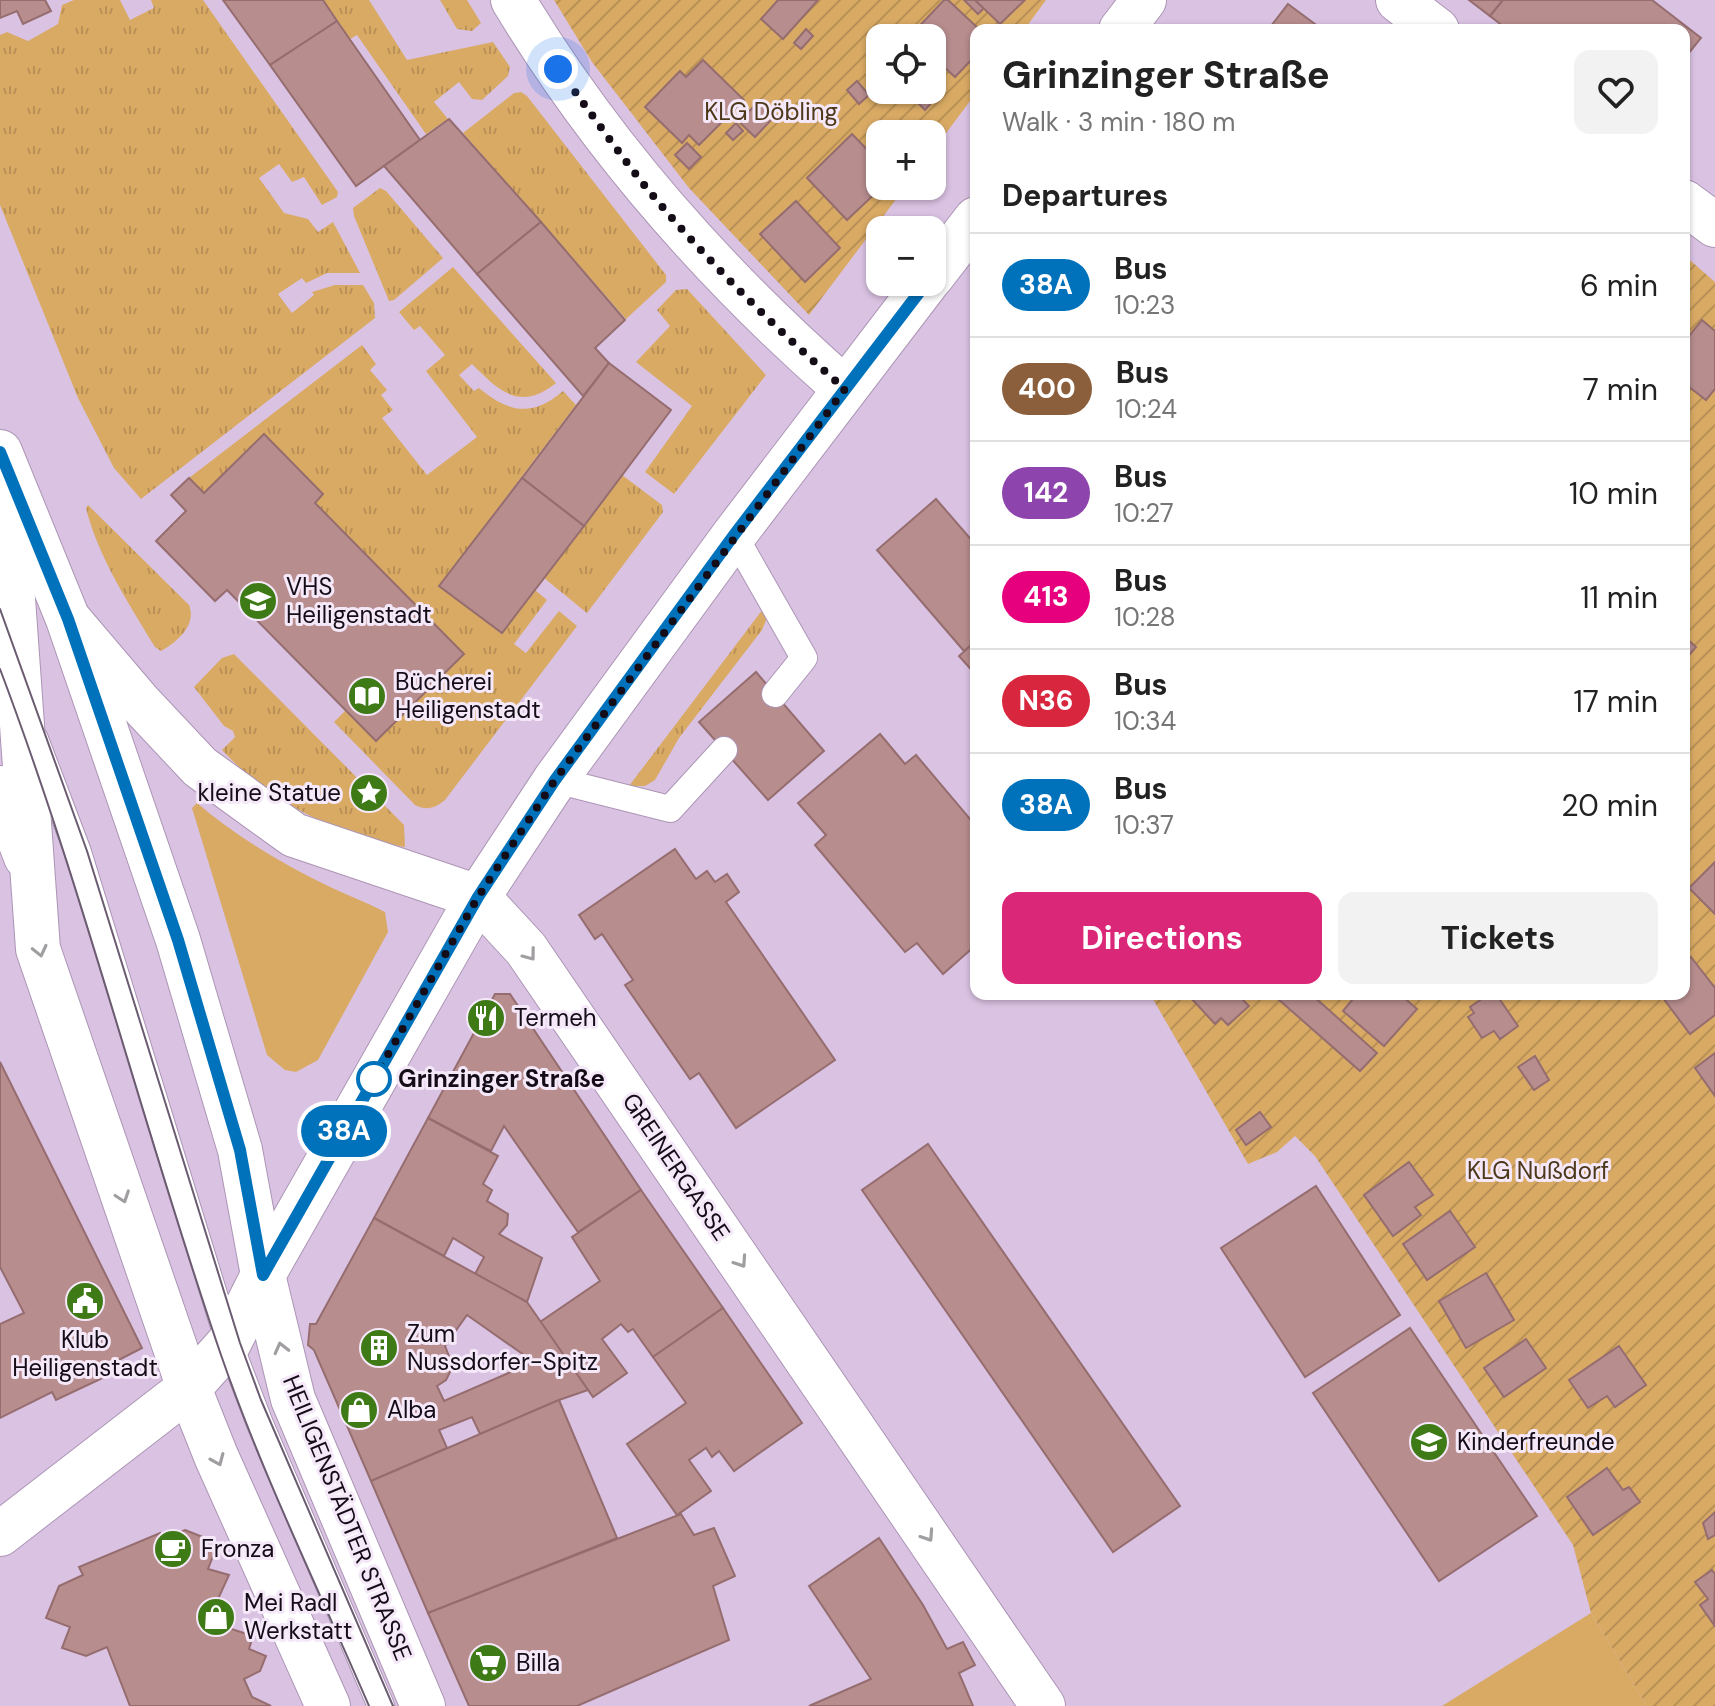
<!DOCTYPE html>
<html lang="en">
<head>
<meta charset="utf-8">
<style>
  body { margin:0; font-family:"DM Sans",sans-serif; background:#f2f2f2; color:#222; height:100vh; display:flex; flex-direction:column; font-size:30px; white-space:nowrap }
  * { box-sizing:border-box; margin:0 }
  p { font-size:26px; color:#767676 }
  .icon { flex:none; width:44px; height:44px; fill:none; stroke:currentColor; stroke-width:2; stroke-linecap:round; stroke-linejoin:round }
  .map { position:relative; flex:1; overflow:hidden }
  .drawer { position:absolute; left:970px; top:24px; width:720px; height:976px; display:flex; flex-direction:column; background:#fff; border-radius:16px; box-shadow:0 2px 6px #0004 }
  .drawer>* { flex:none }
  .badge { padding:0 16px; border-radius:26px; font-size:28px; line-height:52px }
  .fabs { position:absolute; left:866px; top:24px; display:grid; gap:16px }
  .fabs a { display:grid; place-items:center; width:80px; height:80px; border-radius:16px; background:#fff; box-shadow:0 2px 6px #0004; font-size:40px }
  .you { position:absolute; width:40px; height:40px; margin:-20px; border:6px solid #fff; border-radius:50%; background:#1a73e8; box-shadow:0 0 0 12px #1a73e833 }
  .map>.badge { position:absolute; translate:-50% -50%; box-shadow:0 0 0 4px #fff }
  h2 { padding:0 32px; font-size:30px; line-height:72px }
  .round { display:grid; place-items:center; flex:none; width:84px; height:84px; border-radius:16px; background:#f2f2f2 }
  .summary { display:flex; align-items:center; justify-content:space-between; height:136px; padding:0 32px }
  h1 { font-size:38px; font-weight:700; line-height:60px }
  .primary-button { display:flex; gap:16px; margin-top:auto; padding:16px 32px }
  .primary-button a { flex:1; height:92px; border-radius:16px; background:#db2777; color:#fff; font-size:32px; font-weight:700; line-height:92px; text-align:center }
  .primary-button a+a { background:#f2f2f2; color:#222 }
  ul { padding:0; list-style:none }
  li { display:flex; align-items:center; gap:24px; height:104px; padding:0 32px; border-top:2px solid #e0e0e0 }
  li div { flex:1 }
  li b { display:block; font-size:30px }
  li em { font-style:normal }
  li .badge { min-width:88px; font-weight:700; text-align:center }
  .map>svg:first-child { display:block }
  .grass { fill:url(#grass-tufts) }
  .park { fill:#d9aa64 }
  .garden { fill:url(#garden-furrows); fill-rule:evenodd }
  .building { fill:#b78d8e; stroke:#966d6f; stroke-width:2; fill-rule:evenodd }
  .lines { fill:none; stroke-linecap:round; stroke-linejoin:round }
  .service-casing { stroke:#ac95b5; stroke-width:28 }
  .minor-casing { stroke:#ac95b5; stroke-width:46 }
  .tertiary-casing { stroke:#ac95b5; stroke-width:46 }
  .secondary-casing { stroke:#ac95b5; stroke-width:46 }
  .service { stroke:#fff; stroke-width:26 }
  .minor { stroke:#fff; stroke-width:44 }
  .tertiary { stroke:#fff; stroke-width:44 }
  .secondary { stroke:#fff; stroke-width:44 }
  .tram { stroke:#6b5c71; stroke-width:2 }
  .oneway { stroke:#a19ea2 }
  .line-casing { stroke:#fff; stroke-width:18 }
  .line { stroke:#0072bc; stroke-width:12 }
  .walk { stroke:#140c17; stroke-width:8; stroke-dasharray:0 14.4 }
  .stop-dot { fill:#fff; stroke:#0072bc; stroke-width:4 }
  .labels { text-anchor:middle; stroke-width:6; stroke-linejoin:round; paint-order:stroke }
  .park-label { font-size:24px; fill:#4d3819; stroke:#f4e8f9 }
  .poi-label { font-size:24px; fill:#140c17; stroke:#f4e8f9; text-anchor:start }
  .stop-label { font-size:24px; font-weight:bold; fill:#140c17; stroke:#f4e8f9; text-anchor:start }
  .street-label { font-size:24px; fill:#140c17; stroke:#f4e8f9 }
</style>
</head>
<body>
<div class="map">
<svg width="1715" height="1706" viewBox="0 0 1715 1706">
  <defs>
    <pattern id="grass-tufts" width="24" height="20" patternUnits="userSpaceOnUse" patternTransform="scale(2)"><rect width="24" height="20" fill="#d9aa64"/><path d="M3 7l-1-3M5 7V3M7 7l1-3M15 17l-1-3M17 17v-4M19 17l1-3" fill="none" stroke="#b99156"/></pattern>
    <pattern id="garden-furrows" width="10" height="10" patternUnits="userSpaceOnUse" patternTransform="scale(2)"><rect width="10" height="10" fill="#d9aa64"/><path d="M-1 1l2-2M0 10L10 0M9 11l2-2" fill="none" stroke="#b99156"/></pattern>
  </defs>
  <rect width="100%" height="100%" fill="#dac2e3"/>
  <g class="grass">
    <path d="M74,0H120L130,20L154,8L151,0H203L338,192L337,197L322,205L304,177L292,182L279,164L259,178L284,213L308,219L318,232L333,222L360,273H327L306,283L302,278L278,294L292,313L314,295L312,292L335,285H363L374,303L375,318L141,499L114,468L78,398L0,205V35L7,32L28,41L58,24L62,5Z"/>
    <path d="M323,0H369L407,60L493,42L510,67L508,76L482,100L472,99L459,82L434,102L448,119L426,134L357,35L350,39Z"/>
    <path d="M440,0H467L481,23L472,31L457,29Z"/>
    <path d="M521,92L527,96L666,275V282L626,319L463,133L514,93Z"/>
    <path d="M380,188L386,191L443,258L394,300L389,301L354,216L353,208Z"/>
    <path d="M453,267L556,383C520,412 499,391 472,364L459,375L474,391L479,388C508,412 532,418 563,391L576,405L439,586L501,633L535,590L547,600L514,644L526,653L559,611L577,626L445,800C435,808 428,811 415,805L334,722L346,710L376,740L464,654L315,503L323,494L264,434L204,493L189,478L362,345L376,364L370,370L387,390L381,395L393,410L382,418L427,475L477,437L426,371L445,355L420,326L414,330L399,312Z"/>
    <path d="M687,289L766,375L674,494L645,472L692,406L636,362L670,326L657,310L676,290Z"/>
    <path d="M622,475L662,505L663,512L587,613L544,578Z"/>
    <path d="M88,505L189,605C197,625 177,642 161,651L155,647C129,604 98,557 86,508Z"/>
    <path d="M763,609L767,618L762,630L679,738L655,780L645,786H629Z"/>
    <path d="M234,654L404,825L405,847C337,836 269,801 222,750L235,737L233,731L224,726L194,687L222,658Z"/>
  </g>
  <g class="park">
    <path d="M197,803C237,837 281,863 328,886C347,895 366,902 385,912L388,932L318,1060L296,1072L285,1070L267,1055L192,808Z"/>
    <path d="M1591,1613L1647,1706H1442Z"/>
  </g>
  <g class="garden">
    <path d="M554,0H1046L1024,30H976V93L932,152V134H880V186H906L809,315L689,188L592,62ZM880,38H932V90H880Z"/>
    <path d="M1684,255L1715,282V1706H1647L1591,1613L1573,1545L1315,1156L1295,1136L1277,1152L1248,1164L1150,994H1684Z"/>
  </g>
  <g class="building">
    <path d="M0,0H45L51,11L23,24L17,11L0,18Z"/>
    <path d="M223,0H323L337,21L270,65Z"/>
    <path d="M778,0H818L783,39L761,19Z"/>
    <path d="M944,0H948L980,30H976V55L955,77L932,56V38L910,36Z"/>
    <path d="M964,0H975L984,8L978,14Z"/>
    <path d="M975,0H1025L1000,24Z"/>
    <path d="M1469,0H1503L1490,16Z"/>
    <path d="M1503,0H1652L1701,38L1684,59V30H1508L1490,16Z"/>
    <path d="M1288,4L1323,30H1268Z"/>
    <path d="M337,21L420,140L356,186L270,65Z"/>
    <path d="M806,29L813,36L801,49L794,43Z"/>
    <path d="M703,60L744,100L699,145L689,135L682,143L645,107L680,71L686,77Z"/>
    <path d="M932,70L945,82L940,87L943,90L925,110L905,90H932Z"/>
    <path d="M857,81L869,95L859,104L847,90Z"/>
    <path d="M760,100L776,115L755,137L739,122Z"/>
    <path d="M449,119L541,222L477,274L384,166Z"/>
    <path d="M736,123L743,131L733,140L726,133Z"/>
    <path d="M852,134L880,163V186H883L847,220L807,178Z"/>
    <path d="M687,143L701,157L689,169L675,155Z"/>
    <path d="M796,201L840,248L805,282L760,234Z"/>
    <path d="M541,222L625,320L595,348L609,363L583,396L477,274Z"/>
    <path d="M1702,320L1715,331V389L1706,400L1684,383V342Z"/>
    <path d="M609,363L671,410L584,526L522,478Z"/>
    <path d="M264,434L323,494L315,503L464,654L376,741L227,590L215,601L156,541L186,511L171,495L189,478L204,493Z"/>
    <path d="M522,478L584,526L502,633L439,586Z"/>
    <path d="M936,499L976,545V641L964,651L877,550Z"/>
    <path d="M1684,636L1696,647L1684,661Z"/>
    <path d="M976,641V675L959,656Z"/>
    <path d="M756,672L824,751L768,800L699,722Z"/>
    <path d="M880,734L905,764L916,755L976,826V945L943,974L917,943L905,952L815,845L826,835L798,803Z"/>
    <path d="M675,849L696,879L707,871L715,882L727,874L739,892L726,902L835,1060L736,1128L699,1073L690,1079L625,985L633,980L602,934L595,939L579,915Z"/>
    <path d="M1715,862V914L1689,888Z"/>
    <path d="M1691,957L1715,988V1015L1690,1034L1660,994H1684V963Z"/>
    <path d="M495,994H510L641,1190L578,1232L504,1126L491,1151L428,1118Z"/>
    <path d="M1195,994H1247L1242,999L1249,1006L1228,1025L1221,1018L1215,1024L1191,998Z"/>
    <path d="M1283,994H1311L1377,1053L1360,1071L1278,999Z"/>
    <path d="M1357,994H1400L1417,1009L1384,1046L1343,1011Z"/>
    <path d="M1489,994H1496L1518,1026L1500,1039L1494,1031L1482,1038L1468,1017L1474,1013L1470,1007Z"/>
    <path d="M1715,1053V1096L1695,1068Z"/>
    <path d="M1535,1056L1549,1080L1534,1090L1518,1067Z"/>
    <path d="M0,1062L142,1348L107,1366L111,1374L56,1400L52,1392L0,1418V1324L24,1313L0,1267Z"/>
    <path d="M1260,1112L1271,1127L1246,1145L1236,1130Z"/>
    <path d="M428,1118L498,1156L483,1184L492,1190L487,1201L508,1214L507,1225L499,1234L542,1258L527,1302L475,1274L484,1257L453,1238L444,1256L374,1218Z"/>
    <path d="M928,1144L1180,1506L1113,1552L862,1190Z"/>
    <path d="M1409,1162L1433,1195L1415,1207L1421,1215L1393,1236L1364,1195Z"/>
    <path d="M1316,1186L1400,1315L1305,1377L1221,1248Z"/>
    <path d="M641,1190L723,1308L653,1357L633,1329L628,1332L621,1324L602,1339L627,1373L593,1397L540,1322L600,1281L572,1237Z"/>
    <path d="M1450,1211L1475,1247L1427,1280L1403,1244Z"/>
    <path d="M374,1218L527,1302L588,1390L559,1400L480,1434L472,1417L439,1430L447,1448L371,1481L314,1350L308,1345L310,1324H316ZM467,1315L534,1362L444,1401L437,1386L446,1380L453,1366L445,1346Z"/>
    <path d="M1486,1273L1514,1320L1466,1348L1439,1301Z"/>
    <path d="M723,1308L802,1423L734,1471L719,1451L712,1457L706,1448L689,1460L711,1491L677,1515L627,1444L686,1403L653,1357Z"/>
    <path d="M1410,1328L1537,1516L1439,1581L1313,1393Z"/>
    <path d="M1526,1339L1546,1368L1504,1397L1484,1368Z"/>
    <path d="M1619,1346L1646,1385L1615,1407L1607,1396L1588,1408L1569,1380Z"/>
    <path d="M559,1400L617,1538L428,1613L371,1481Z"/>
    <path d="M1607,1468L1623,1490L1629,1487L1640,1502L1593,1535L1567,1497Z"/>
    <path d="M1715,1512V1535L1708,1539L1703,1523Z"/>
    <path d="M681,1514L694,1535L714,1528L735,1576L713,1586L729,1640L577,1706H469L428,1613Z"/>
    <path d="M185,1530L218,1543L208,1569L229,1575L213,1610L219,1625L253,1636L249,1649L266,1656L260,1671L244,1679L252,1697L271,1706H130L107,1647L86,1656L62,1648L70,1627L46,1618L59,1586L83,1575L79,1567L160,1533L163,1540Z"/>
    <path d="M879,1538L923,1605L947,1649L963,1642L975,1665L959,1673L973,1706H809L871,1679L809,1586Z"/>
    <path d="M1712,1570L1715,1574L1714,1625L1700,1605L1708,1599L1695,1582Z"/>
  </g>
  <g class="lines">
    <defs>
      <g id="service">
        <path d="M734,535L804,658L775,694"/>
        <path d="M35,739L78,852L229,1343L260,1424L381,1706"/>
        <path d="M555,780L670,809L724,750"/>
      </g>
      <g id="minor">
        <path d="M513,0C601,146 717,277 845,389"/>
        <path d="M1398,0L1437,30"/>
        <path d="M1684,202L1715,225"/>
        <path d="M0,788L26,857"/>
        <path d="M478,897L526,949L1043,1706"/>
      </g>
      <g id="tertiary">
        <path d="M1121,30L1144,0"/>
        <path d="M932,276L976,219"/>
        <path d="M70,621L138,701L200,767L294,835L478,897"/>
        <path d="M0,1534L189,1388L229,1343L263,1275L478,897L555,780L734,535L927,282"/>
      </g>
      <g id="secondary">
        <path d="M0,452L68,619L178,940L240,1150L263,1275L293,1399L423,1706"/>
        <path d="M6,501L38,949L189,1388L216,1456L328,1706"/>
      </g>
    </defs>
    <use href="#service" class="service-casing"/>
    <use href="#minor" class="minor-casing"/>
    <use href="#tertiary" class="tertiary-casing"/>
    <use href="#secondary" class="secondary-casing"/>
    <use href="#service" class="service"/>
    <use href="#minor" class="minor"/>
    <use href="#tertiary" class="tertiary"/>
    <use href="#secondary" class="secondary"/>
    <g class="tram">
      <path d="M0,609L87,851L240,1343L261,1400L393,1706"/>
      <path d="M0,669C85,894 143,1128 221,1355C262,1474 319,1590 369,1706"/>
    </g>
  </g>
  <defs><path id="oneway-chevron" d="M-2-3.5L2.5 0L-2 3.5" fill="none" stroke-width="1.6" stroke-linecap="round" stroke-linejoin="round" transform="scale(2)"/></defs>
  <g class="oneway">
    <use href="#oneway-chevron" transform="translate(40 951) rotate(77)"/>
    <use href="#oneway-chevron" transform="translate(530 955) rotate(53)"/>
    <use href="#oneway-chevron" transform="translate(123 1197) rotate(71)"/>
    <use href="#oneway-chevron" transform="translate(741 1262) rotate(56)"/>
    <use href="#oneway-chevron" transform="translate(281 1348) rotate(-104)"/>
    <use href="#oneway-chevron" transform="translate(218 1460) rotate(67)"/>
    <use href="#oneway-chevron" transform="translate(928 1536) rotate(56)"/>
  </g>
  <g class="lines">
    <defs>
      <path id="line" d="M0,452L68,619L178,940L240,1150L263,1275L478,897L555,780L734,535L927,282"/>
    </defs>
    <use href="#line" class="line-casing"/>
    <use href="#line" class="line"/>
    <path class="walk" d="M374,1079L478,897L555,780L845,389C777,330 712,266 654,197C620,156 590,111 558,69"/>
  </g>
  <defs>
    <symbol id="school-disc" viewBox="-11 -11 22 22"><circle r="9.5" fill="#3e7a16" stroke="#f4e8f9"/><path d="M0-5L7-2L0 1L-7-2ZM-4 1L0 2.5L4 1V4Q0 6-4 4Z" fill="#fff"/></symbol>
    <symbol id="library-disc" viewBox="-11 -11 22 22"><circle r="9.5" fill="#3e7a16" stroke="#f4e8f9"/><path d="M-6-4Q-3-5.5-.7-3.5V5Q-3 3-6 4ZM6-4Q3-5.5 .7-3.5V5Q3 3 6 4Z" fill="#fff"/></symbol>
    <symbol id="sight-disc" viewBox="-11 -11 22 22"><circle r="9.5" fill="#3e7a16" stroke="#f4e8f9"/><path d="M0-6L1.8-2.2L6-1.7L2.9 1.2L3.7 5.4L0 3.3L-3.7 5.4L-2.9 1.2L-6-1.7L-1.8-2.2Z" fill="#fff"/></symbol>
    <symbol id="restaurant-disc" viewBox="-11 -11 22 22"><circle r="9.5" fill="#3e7a16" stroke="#f4e8f9"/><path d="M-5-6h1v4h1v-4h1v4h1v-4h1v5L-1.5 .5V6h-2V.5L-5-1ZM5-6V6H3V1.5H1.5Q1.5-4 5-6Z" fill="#fff"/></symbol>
    <symbol id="civic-disc" viewBox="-11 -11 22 22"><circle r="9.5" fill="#3e7a16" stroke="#f4e8f9"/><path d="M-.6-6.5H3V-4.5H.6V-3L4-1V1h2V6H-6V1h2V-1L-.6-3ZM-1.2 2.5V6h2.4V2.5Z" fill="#fff"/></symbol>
    <symbol id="building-disc" viewBox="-11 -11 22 22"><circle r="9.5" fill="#3e7a16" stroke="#f4e8f9"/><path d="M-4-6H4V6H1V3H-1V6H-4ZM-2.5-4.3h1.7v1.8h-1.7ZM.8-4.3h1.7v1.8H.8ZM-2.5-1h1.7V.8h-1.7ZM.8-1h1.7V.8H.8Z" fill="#fff"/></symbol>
    <symbol id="shop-disc" viewBox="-11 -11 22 22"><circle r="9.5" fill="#3e7a16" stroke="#f4e8f9"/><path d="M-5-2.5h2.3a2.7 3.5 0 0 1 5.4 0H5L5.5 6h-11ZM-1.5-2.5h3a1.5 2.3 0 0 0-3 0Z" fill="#fff"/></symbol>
    <symbol id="cafe-disc" viewBox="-11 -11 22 22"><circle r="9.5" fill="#3e7a16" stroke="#f4e8f9"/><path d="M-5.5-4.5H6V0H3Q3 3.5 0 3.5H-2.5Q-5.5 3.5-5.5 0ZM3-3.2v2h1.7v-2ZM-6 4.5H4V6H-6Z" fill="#fff"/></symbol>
    <symbol id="supermarket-disc" viewBox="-11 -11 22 22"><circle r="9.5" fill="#3e7a16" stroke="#f4e8f9"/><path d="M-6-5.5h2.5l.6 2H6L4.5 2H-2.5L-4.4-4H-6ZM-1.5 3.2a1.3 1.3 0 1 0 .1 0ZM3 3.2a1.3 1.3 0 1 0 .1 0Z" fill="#fff"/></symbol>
  </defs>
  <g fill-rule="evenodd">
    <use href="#school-disc" x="236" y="579" width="44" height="44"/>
    <use href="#library-disc" x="345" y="674" width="44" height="44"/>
    <use href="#sight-disc" x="347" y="771" width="44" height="44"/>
    <use href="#restaurant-disc" x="464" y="996" width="44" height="44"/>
    <use href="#civic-disc" x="63" y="1279" width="44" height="44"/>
    <use href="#building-disc" x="357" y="1326" width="44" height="44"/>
    <use href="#shop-disc" x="337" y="1388" width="44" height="44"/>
    <use href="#school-disc" x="1407" y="1420" width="44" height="44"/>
    <use href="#cafe-disc" x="151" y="1527" width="44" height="44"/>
    <use href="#shop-disc" x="194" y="1595" width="44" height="44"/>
    <use href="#supermarket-disc" x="466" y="1641" width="44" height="44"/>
  </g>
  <circle class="stop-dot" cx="374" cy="1079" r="16"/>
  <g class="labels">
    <g class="park-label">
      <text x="771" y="120">KLG Döbling</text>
      <text x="1538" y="1179">KLG Nußdorf</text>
    </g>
    <g class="poi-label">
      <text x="286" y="595">VHS<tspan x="286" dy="28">Heiligenstadt</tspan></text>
      <text x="395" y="690">Bücherei<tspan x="395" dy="28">Heiligenstadt</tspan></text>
      <text x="341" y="801" text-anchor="end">kleine Statue</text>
      <text x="514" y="1026">Termeh</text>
      <text x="407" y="1342">Zum<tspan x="407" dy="28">Nussdorfer-Spitz</tspan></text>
      <text x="85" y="1348" text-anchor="middle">Klub<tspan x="85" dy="28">Heiligenstadt</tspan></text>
      <text x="387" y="1418">Alba</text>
      <text x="1457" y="1450">Kinderfreunde</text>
      <text x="201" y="1557">Fronza</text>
      <text x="244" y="1611">Mei Radl<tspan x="244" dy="28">Werkstatt</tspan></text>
      <text x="516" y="1671">Billa</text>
    </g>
    <g class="stop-label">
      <text x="398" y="1087">Grinzinger Straße</text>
    </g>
    <g class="street-label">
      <text transform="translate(676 1167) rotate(56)" y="8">GREINERGASSE</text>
      <text transform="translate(347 1518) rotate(68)" y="8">HEILIGENSTÄDTER STRASSE</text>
    </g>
  </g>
</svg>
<div class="fabs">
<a><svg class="icon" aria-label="locate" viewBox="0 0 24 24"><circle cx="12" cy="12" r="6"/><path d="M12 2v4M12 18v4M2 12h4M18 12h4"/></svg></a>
<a>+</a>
<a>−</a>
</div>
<div class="you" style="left:558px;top:69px"></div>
<b class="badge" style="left:344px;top:1131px;background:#0072bc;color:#fff">38A</b>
<section class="drawer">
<div class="summary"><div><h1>Grinzinger Straße</h1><p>Walk · 3 min · 180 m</p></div><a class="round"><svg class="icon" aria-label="heart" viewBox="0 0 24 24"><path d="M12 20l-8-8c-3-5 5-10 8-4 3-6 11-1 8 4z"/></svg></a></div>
<h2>Departures</h2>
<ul>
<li><span class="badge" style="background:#0072bc;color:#fff">38A</span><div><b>Bus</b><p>10:23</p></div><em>6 min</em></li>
<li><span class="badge" style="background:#8b5e3c;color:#fff">400</span><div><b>Bus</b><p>10:24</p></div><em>7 min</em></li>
<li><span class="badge" style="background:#8e44ad;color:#fff">142</span><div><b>Bus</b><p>10:27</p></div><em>10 min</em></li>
<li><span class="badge" style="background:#e6007e;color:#fff">413</span><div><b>Bus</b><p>10:28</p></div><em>11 min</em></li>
<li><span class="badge" style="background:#d7263d;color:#fff">N36</span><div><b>Bus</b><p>10:34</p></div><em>17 min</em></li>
<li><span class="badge" style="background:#0072bc;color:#fff">38A</span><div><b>Bus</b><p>10:37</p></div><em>20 min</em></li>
</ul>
<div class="primary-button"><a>Directions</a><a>Tickets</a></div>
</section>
</div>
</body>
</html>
